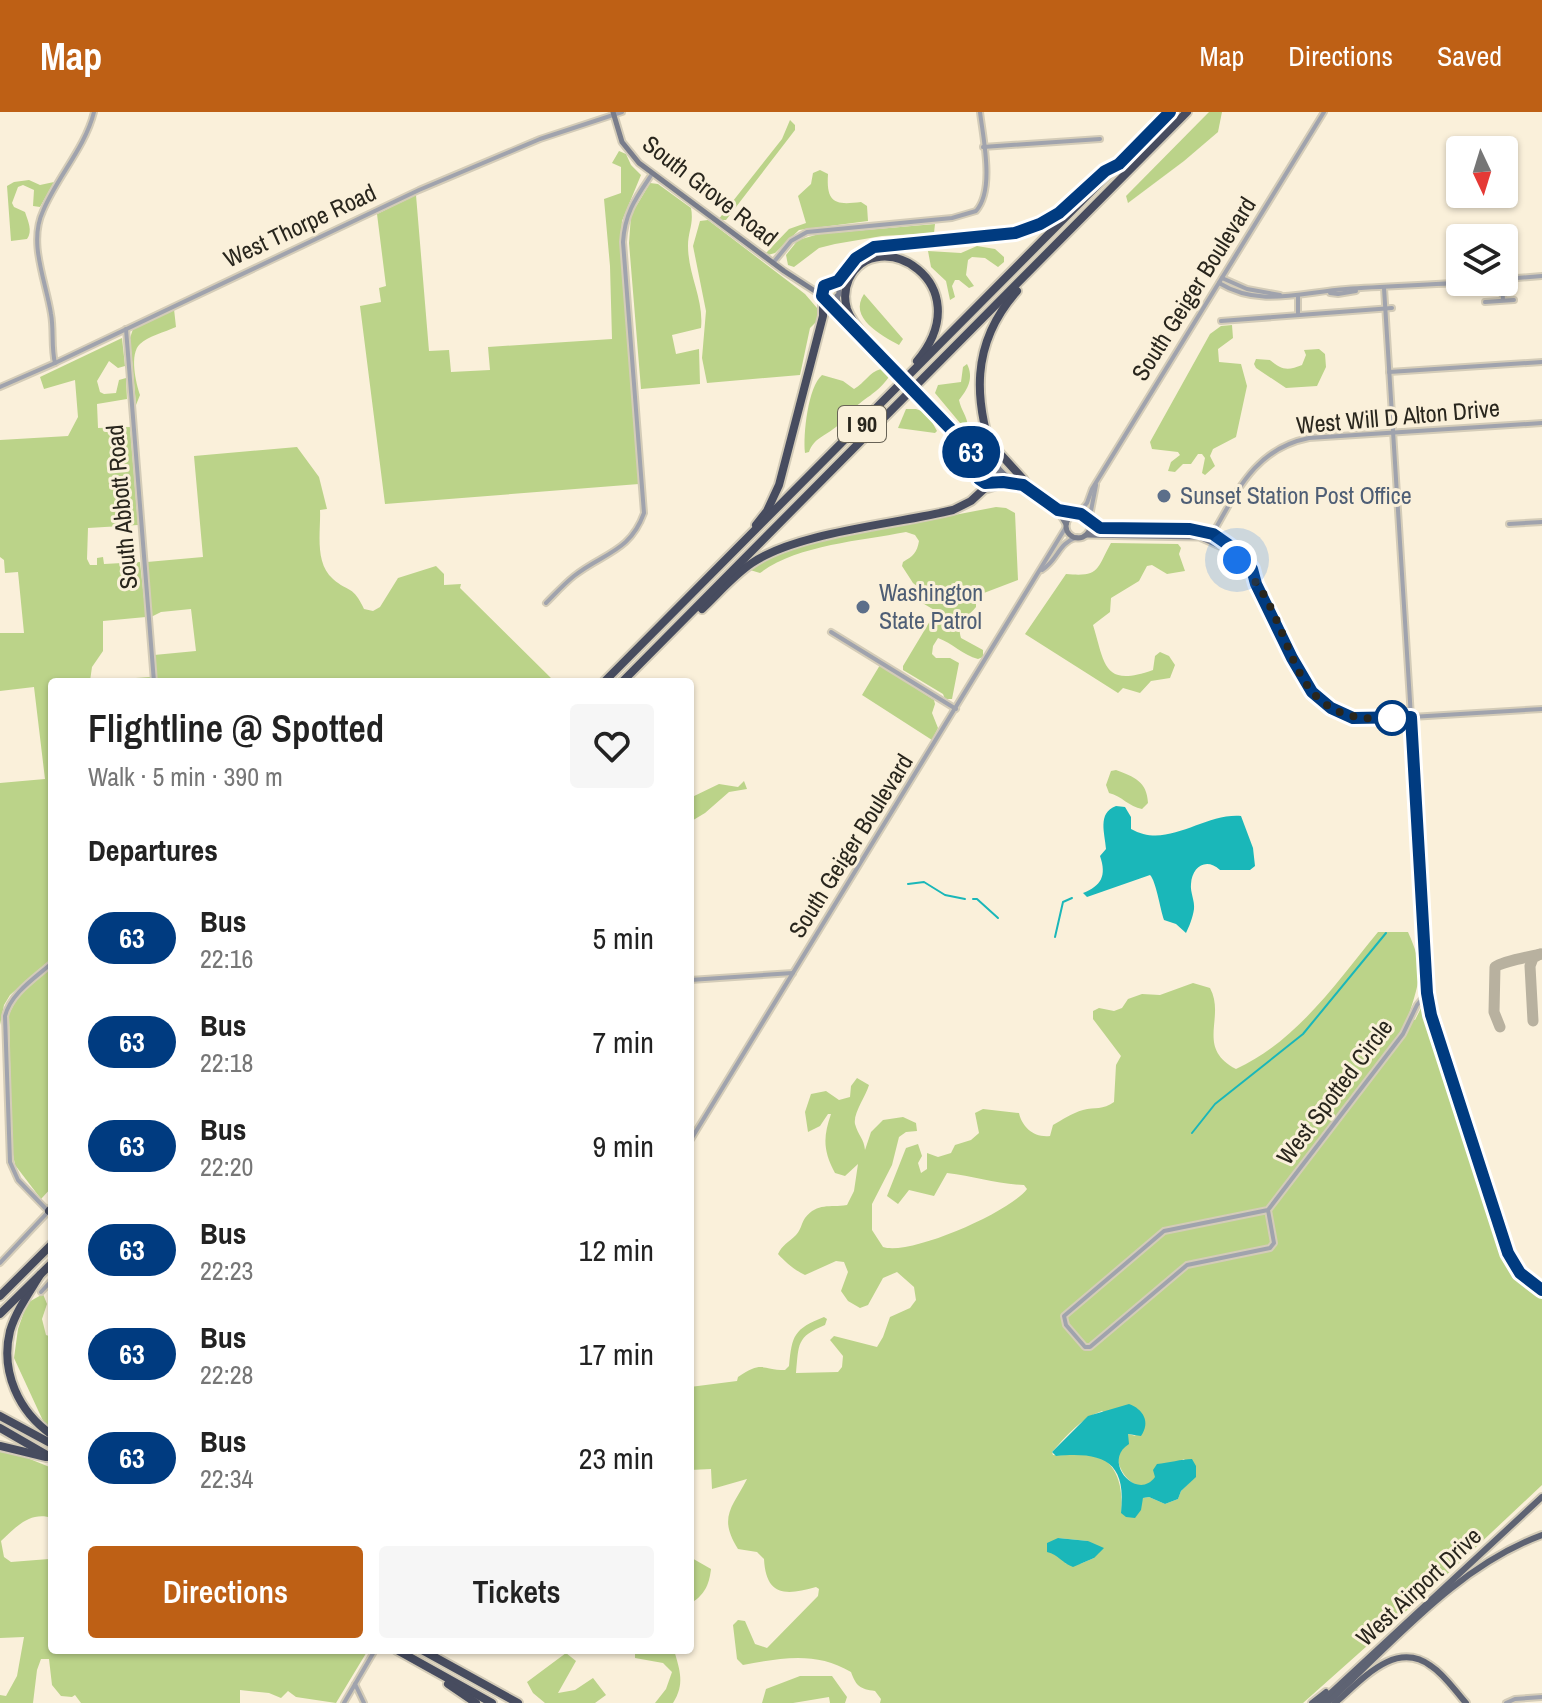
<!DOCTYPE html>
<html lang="en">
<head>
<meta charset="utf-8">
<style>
  body { margin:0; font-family:"Archivo Narrow",sans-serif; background:#f6f6f6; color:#222; height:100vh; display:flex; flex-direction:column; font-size:30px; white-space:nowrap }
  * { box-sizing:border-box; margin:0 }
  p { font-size:26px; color:#767676 }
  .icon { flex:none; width:44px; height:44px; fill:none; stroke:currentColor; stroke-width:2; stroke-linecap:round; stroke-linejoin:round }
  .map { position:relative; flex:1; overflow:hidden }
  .details { position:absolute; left:48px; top:566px; width:646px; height:976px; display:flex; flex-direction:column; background:#fff; border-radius:8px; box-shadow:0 2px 6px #0004 }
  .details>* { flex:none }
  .badge { padding:0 16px; border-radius:26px; font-size:28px; line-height:52px }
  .needle { width:52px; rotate:176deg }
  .buttons { position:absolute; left:1446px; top:24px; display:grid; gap:16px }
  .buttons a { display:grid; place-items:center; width:72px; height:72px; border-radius:8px; background:#fff; box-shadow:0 2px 6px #0004; font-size:40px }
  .you { position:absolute; width:40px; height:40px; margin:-20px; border:6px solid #fff; border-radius:50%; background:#1a73e8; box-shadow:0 0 0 12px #1a73e833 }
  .map>.badge { position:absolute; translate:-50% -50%; box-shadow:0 0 0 4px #fff }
  h2 { padding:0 40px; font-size:30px; line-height:72px }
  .round { display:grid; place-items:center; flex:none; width:84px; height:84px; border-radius:8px; background:#f6f6f6 }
  .overview { display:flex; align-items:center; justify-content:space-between; height:136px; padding:0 40px }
  h1 { font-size:38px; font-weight:600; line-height:60px }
  .button { display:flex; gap:16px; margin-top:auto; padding:16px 40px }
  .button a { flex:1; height:92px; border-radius:8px; background:#be6015; color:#fff; font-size:32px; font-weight:600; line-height:92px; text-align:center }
  .button a+a { background:#f6f6f6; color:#222 }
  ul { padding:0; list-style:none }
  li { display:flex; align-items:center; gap:24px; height:104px; padding:0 40px }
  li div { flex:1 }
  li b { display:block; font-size:30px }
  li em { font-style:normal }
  li .badge { min-width:88px; font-weight:700; text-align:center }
  header { display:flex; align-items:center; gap:48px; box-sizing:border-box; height:112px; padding:0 40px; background:#be6015; color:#fff }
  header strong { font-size:38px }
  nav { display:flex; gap:44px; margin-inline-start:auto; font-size:28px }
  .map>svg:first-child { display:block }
  .green { fill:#bbd389; fill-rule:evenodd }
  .water { fill:#1ab7b9 }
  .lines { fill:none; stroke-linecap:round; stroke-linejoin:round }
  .stream { stroke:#1ab7b9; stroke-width:2 }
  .taxiway { stroke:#b8b19f; stroke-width:11 }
  .minor-casing { stroke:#d4ccb8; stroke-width:8 }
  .tertiary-casing { stroke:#d4ccb8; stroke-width:8 }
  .secondary-casing { stroke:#d4ccb8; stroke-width:9 }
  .primary-casing { stroke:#d4ccb8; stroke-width:10 }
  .motorway-casing { stroke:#d4ccb8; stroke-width:12 }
  .minor { stroke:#a0a3ad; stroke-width:4 }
  .tertiary { stroke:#a0a3ad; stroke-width:4 }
  .secondary { stroke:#797d8b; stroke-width:5 }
  .primary { stroke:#5e6373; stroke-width:6 }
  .motorway { stroke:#474c5f; stroke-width:8 }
  .secondary-bridge-casing { stroke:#d4ccb8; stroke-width:9; stroke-linecap:butt }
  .secondary-bridge { stroke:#797d8b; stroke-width:5 }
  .line-casing { stroke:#fff; stroke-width:18 }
  .line { stroke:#003b80; stroke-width:12 }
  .walk { stroke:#29261d; stroke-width:8; stroke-dasharray:0 14.4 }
  .service-dot { fill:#5c6f8a; stroke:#faf0da; stroke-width:3 }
  .stop-dot { fill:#fff; stroke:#003b80; stroke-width:4 }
  .labels { text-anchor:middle; stroke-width:6; stroke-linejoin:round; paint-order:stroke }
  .shield { fill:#faf0da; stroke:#686356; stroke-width:2 }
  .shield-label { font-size:22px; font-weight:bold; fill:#29261d }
  .street-label { font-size:24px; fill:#29261d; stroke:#faf0da }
  .service-label { font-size:24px; fill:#4e5e75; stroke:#faf0da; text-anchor:start }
</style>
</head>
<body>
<header>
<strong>Map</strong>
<nav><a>Map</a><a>Directions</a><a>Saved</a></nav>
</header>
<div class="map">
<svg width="1542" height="1591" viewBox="0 0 1542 1591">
  <rect width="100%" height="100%" fill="#faf0da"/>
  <g class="green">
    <path d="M1209,0H1222L1218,20L1184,49L1128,91L1126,84Z"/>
    <path d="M790,8L795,13V18L726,108H718L782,27Z"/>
    <path d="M619,39L626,42L631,53L641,63L622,109L621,127L639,372L385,392L360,194L381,190L379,176L386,174L377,102L416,83L429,239L449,238L451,260L490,258L488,235L612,227L610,154L604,87L621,81V55L612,51Z"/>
    <path d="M820,58L828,62C826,92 836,93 861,90L867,94L868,109L799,118L775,141L768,143L766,141L789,117L806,111L798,84L811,72L813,61Z"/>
    <path d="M29,68L40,73L54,70L40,95L33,94L34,78L23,73L18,75L12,91L14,95L25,100C28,109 33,119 27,127L11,129L7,74L14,70Z"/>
    <path d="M650,71L658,72L691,96C694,112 688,119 688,134C688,163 704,187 701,216L672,223L676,242L699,237L700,272L641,277L629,131L631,103Z"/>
    <path d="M708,108L805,182L817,196L819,207L810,216L800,263L707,271L702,246L706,199L693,134L700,109Z"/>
    <path d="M935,112L934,121L882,124L835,132L819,136L794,155L788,153L786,143L798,128L819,122Z"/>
    <path d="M977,134L995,137L1004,145V150L998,155L985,146L972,145L968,148L966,163L974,174L969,176L959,168H955L952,174L955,185L950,188L946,169L931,155L928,139L961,141Z"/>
    <path d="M864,182L903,227L899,233C881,223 848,206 864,182Z"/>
    <path d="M174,197L176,215C165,220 148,224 140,232C129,242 136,271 140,283L136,293L130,226L133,217Z"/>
    <path d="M1232,213L1233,226L1218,237L1219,250L1241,252L1247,274L1236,325L1213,337L1210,344L1215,354L1205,363L1202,361L1205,346L1202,342H1198L1191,352H1183L1175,360L1168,359L1171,350L1180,343L1178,340L1152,337L1150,330L1210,222L1221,214Z"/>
    <path d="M122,226L125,254L118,256L109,249L97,269L100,280L104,282L116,281L119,268L126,266L127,287L97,292L98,316L130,315L138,413L88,416L87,447L90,453H97V446L103,445L104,452L140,450L146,505L103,509V539L92,555L90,569L151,565L152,570H52V846L10,883L4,893L0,913V671L45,667L34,575L0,579V521H24L18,460L5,461L4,448L0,445V328L68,324L78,305L75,268L44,277L40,265Z"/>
    <path d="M1319,237L1325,242L1326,255L1317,274L1286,276L1256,256L1254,252L1256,247L1270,248C1281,258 1288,259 1302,253L1306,243L1304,238Z"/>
    <path d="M967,252C974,266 968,277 959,288C961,298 967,304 968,314L960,311L935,281L938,273L961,270L963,255Z"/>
    <path d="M881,257L891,262C878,282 863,286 849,301C844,305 842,311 836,315C825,324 814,326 809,340L805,341C803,322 808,275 822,263L843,269L854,277C865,271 869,260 881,257Z"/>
    <path d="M906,297H916L927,301L937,319L935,321L898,316Z"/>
    <path d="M297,335L319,365L327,397L320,398C321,419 314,450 333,467C349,481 353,473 364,497L373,499L380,495L398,466L436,454L444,462V473L461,472L460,476L555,570H156L154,543L196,539L191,497L161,500L151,505L147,450L203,445L194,344Z"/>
    <path d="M996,395L1006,396L1015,401L1018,468L976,484V495C966,507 956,509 961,526L983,538V545L978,547C963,543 952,531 938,526L933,534L932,542L936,546H950L959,551L952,587H945L943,582L903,558V554L936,499L919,489L923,479L913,471L902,454L903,450C913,444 917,441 919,429L915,423L906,420C860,429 797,433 760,461L750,458L766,447L809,431Z"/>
    <path d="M1111,431L1178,432L1181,436L1179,442L1185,459L1167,462L1152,453L1147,454L1139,469L1111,486L1110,500L1093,513C1105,552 1103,576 1153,558L1155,544L1160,540L1169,544L1175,553L1170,566L1151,569L1140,581L1123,576L1118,581L1025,522L1066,462C1100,465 1096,458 1111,431Z"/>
    <path d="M880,553L934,588L935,592L932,601L938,616L932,628L862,583Z"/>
    <path d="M1116,658C1134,665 1147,669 1148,691L1142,697C1129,695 1122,684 1109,681L1106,673L1111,659Z"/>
    <path d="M744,669L747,677L729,680L705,701L690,710V686L719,672L738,675Z"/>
    <path d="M1378,820H1408C1425,858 1420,867 1408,906L1415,908L1421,896H1426L1432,923L1467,1025L1504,1151L1514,1163L1542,1183V1373L1441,1468L1303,1591H880L881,1587L875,1579C860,1577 856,1574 851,1560C816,1539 781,1546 743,1553L737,1547L733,1513L738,1508L745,1509L755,1532L767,1536L818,1484L819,1477L816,1475C785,1484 766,1484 764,1447L757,1440L738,1437C718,1405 732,1396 747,1367L712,1377L711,1357L690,1358V1275L737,1269L738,1265C764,1248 760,1258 785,1258L789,1254C792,1223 794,1217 824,1205L827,1207L825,1213C796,1225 799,1232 796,1261L838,1260L842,1255L843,1244L830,1228L834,1224L877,1235L883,1225L890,1205L910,1196L916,1188L914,1175L897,1160L883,1166L868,1193L860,1196L848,1189L841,1179L848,1160L844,1150L836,1149L805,1163C796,1159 785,1150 778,1142C782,1133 789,1130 796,1123C801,1118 801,1112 805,1106C818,1090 829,1096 847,1093L854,1079L858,1052L845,1064L835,1061C823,1039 823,1025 831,1002H828L820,1014L808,1020L805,1000L811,982L826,979L839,988L850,985L851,974L857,966L869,973C866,984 853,1001 855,1012C858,1023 864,1027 865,1038L871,1020L883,1008L903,1005L916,1011L917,1019L906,1020L899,1025L892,1053L872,1092V1118L883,1135C910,1144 1010,1100 1027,1077L1024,1073C997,1072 974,1064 947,1061L934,1084L909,1078L898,1092L887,1084L906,1036L918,1032L922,1044L918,1051L921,1061L927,1057V1041L938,1045L951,1041L955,1033L971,1028L979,1021L975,1001L983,997L1019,1001C1022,1015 1034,1026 1050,1024L1053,1013C1062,1008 1072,1001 1083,998C1095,995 1103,998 1114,990L1116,953L1121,944L1093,907V899L1099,896L1114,899L1122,896L1128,887L1142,882L1160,883L1193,871L1210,876C1226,906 1195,935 1236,957C1297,929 1336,871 1378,820ZM1102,1299L1136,1324L1128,1322C1125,1330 1118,1338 1118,1346C1118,1359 1135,1381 1149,1372C1155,1368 1161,1358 1165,1351H1176L1184,1347L1196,1364L1181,1379L1178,1387L1165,1392L1149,1385L1143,1386L1136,1402L1121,1401C1124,1376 1117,1343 1086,1342C1075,1342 1064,1344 1053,1343L1052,1340C1067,1323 1080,1307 1102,1299ZM1058,1426L1088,1429L1094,1446L1080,1452H1066L1062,1445L1054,1442Z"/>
    <path d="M52,854V1075L41,1087L15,1053L12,1037L9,902L18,884Z"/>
    <path d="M43,1182L47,1192L42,1207L46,1223L52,1225V1316L44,1311L14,1246L18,1217L27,1191Z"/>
    <path d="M0,1340L20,1343L52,1356V1406C30,1399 16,1415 1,1429L4,1445L11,1450L49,1447L52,1449V1538H368L336,1591L296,1585L288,1579L281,1586L269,1581L240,1578V1591H81L75,1583L72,1585L61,1584L52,1573L49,1547H41L37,1558L33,1591H0V1583L6,1584L17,1564L24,1525L0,1526Z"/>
    <path d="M690,1445L711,1457C709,1474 704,1483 690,1492Z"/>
    <path d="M635,1538H674C680,1559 685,1572 673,1591H655L666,1577L672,1560L663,1551L635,1546Z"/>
    <path d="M566,1541L576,1549L558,1581L575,1578L593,1566L606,1583L595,1591H545L533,1581L527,1570Z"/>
    <path d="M800,1564H832L847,1585L845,1591H830L829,1585L793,1591H762L766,1577Z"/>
  </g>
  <g class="water">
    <path d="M1116,694L1125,695L1131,705V717C1168,738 1203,701 1241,704L1253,736L1255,754L1250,758H1220C1206,745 1192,755 1191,772C1190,780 1195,789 1194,797C1193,805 1189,815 1186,821L1176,812L1164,808C1160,796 1156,769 1150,763L1087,785L1083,781C1101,774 1107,764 1100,744L1106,737C1105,721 1097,701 1116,694Z"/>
    <path d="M1129,1292C1143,1297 1151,1310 1141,1324L1128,1322L1129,1332C1101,1349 1137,1390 1155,1365L1153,1358L1157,1352C1168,1351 1182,1347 1192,1347L1196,1354V1365L1181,1379L1178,1387L1165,1392L1149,1385L1143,1386L1141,1398L1135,1406L1126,1405L1121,1401C1127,1348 1102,1340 1056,1344L1052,1340L1088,1304Z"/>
    <path d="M1058,1426L1088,1429L1104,1436L1094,1446L1073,1455C1062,1451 1059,1443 1047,1440V1431Z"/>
  </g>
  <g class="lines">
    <g class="stream">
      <path d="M908,772L924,770L945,783L965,787"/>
      <path d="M973,787H977L998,806"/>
      <path d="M1055,825L1063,790L1072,786"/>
      <path d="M1192,1021L1215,992L1303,922L1386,821"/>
    </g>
    <g class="taxiway">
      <path d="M1533,909L1530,854L1533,846L1540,842"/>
      <path d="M1500,915L1494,900L1495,855C1502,850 1531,844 1542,842"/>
    </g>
    <defs>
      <g id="minor">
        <path d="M983,35L1100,27"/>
        <path d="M773,151L791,129L807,120L952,106L976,99C995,78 983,26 980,0"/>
        <path d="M1222,166L1247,177L1280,183"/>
        <path d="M1504,167L1542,164"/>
        <path d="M1502,170L1503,188"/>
        <path d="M1219,171C1260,196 1302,180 1346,177C1387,174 1429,173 1470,170"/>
        <path d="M1384,176L1411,605L1542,597"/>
        <path d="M1330,181L1338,182L1356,179"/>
        <path d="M1298,183V203"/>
        <path d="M1485,190L1514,188"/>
        <path d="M1221,209L1392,196"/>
        <path d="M126,217L154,570"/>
        <path d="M55,251C51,235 54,218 51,202C46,169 28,131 43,99C57,65 85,36 94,0"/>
        <path d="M1389,260L1542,250"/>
        <path d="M1509,412L1542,410"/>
        <path d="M1209,428C1236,382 1253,337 1309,326L1542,311"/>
        <path d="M546,491C555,482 564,472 574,464C603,441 630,440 644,401L623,130C625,100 636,86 652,62"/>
        <path d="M831,520L956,597"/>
        <path d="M690,868L793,861"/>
        <path d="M47,1098L18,1068L10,1050L5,904C11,881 35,866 52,851"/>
        <path d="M1268,1098L1274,1131L1270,1136L1187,1153L1090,1235H1085L1066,1213L1064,1204L1164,1119L1268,1098L1403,922L1417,893L1427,881"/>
        <path d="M41,1180L52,1168"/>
        <path d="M355,1572L364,1591"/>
        <path d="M1506,1591L1515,1587L1542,1585"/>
      </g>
      <g id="tertiary">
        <path d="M0,275L55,251L419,78L540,27L622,0"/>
        <path d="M1078,402L1087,391L1092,377L1324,0"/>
        <path d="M1089,409L1096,373"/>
        <path d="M1042,458C1059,447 1057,432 1077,425"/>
        <path d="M690,1029L1066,415"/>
        <path d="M0,1151L49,1099L52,1102"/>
        <path d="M344,1591L375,1538"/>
      </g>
      <g id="secondary">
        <path d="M613,0L622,30L639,51L784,159L821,183"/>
        <circle cx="830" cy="180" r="9"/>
        <path d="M837,184L839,195L851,212"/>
        <path d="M829,190L847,213L860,224"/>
        <path d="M879,243L895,259"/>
        <path d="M923,287L970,337L975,357"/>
        <path d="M971,338L990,348"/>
        <circle cx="987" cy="359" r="12"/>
        <path d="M998,356C1018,379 1048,378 1066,412"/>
        <circle cx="1078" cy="414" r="12"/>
        <path d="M1090,411L1100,416C1133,417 1180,410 1210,421C1227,427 1249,444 1255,462C1256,466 1256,470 1257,474C1262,487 1270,499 1276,512C1293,549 1308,591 1350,604C1369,610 1392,606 1411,605L1427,881L1431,903L1508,1141L1520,1161L1542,1178"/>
        <path d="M1086,423L1199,425L1224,436L1256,471"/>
      </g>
      <g id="primary">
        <path d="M1312,1591L1326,1580"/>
        <path d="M1320,1591L1542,1385"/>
        <path d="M1327,1591C1394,1530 1456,1455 1542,1423"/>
        <path d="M1335,1591C1361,1569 1395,1527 1431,1554C1445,1563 1455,1579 1466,1591"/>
      </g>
      <g id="motorway">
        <path d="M829,172C848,168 852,141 876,135C932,120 998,138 1050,106C1069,95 1085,77 1101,62"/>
        <path d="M878,243C869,228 853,214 847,197C844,187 845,176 849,167C877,110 982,171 917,249"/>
        <path d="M994,335L1023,367L1029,376"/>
        <path d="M996,352C973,289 970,232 1017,179"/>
        <path d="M756,413L767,399L779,373L823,204V186"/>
        <path d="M702,497C718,482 734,463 752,451C797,420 897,412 953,398L971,389L984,377L1006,370"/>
        <path d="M604,570L1170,0"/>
        <path d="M622,570L1187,0"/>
        <path d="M49,1099L52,1096"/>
        <path d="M40,1163C29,1181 16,1199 10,1219C0,1260 19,1300 52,1323"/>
        <path d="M0,1184L52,1132"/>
        <path d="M0,1202L52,1151"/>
        <path d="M0,1304L52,1332"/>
        <path d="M0,1316L52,1346"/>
        <path d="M0,1334L46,1345"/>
        <path d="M397,1538L492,1591"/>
        <path d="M422,1538L518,1591"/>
        <path d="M448,1572L476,1591"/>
      </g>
    </defs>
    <use href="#minor" class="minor-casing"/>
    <use href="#tertiary" class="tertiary-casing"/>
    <use href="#secondary" class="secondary-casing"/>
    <use href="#primary" class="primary-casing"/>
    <use href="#motorway" class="motorway-casing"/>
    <use href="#minor" class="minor"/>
    <use href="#tertiary" class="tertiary"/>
    <use href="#secondary" class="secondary"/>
    <use href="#primary" class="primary"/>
    <use href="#motorway" class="motorway"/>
    <defs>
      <path id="secondary-bridge" d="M895,259L923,287"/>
    </defs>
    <use href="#secondary-bridge" class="secondary-bridge-casing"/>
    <use href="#secondary-bridge" class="secondary-bridge"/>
  </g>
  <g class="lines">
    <defs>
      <path id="line" d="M1170,0L1119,52L1105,59L1059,101L1040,112L1015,121L874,135L856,146L838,169L824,174L822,184L970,337L979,367L985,371L1003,370L1023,373L1058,398L1081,402L1100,416L1190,417L1213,422L1240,441L1252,457L1256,472L1292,546L1312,580L1331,596L1353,606L1411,605L1427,881L1431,903L1508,1141L1520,1161L1542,1178"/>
    </defs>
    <use href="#line" class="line-casing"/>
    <use href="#line" class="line"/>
    <path class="walk" d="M1237,448C1244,456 1251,464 1257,472C1300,535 1290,614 1392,606"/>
  </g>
  <g class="service-dot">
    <circle cx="1164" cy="384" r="8"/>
    <circle cx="863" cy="495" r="8"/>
  </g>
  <circle class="stop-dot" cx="1392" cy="606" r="16"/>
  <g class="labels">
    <rect class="shield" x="838" y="294" width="48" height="36" rx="6"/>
    <g class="shield-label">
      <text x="862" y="320">I 90</text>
    </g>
    <g class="street-label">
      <text transform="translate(710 79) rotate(38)" y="8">South Grove Road</text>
      <text transform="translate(300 114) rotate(-25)" y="8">West Thorpe Road</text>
      <text transform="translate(1194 177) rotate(-58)" y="8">South Geiger Boulevard</text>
      <text transform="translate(1398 305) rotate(-5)" y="8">West Will D Alton Drive</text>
      <text transform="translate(122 395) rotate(-95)" y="8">South Abbott Road</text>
      <text transform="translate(851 734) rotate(-58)" y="8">South Geiger Boulevard</text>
      <text transform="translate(1335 980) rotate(-53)" y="8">West Spotted Circle</text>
      <text transform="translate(1419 1475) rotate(-43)" y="8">West Airport Drive</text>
    </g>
    <g class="service-label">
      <text x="1180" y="392">Sunset Station Post Office</text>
      <text x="879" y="489">Washington<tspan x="879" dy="28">State Patrol</tspan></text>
    </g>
  </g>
</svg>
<div class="buttons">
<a><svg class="needle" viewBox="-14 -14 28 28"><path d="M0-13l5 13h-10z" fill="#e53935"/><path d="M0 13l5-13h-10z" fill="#767676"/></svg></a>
<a><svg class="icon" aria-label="layers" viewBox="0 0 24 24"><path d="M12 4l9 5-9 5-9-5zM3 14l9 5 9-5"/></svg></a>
</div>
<div class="you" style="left:1237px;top:448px"></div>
<b class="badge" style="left:971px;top:340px;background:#003b80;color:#fff">63</b>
<section class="details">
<div class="overview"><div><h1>Flightline @ Spotted</h1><p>Walk · 5 min · 390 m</p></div><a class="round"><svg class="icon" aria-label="heart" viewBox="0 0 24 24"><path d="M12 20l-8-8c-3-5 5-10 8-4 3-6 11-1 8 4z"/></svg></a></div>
<h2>Departures</h2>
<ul>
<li><span class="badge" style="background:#003b80;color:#fff">63</span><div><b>Bus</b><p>22:16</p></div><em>5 min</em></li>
<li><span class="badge" style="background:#003b80;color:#fff">63</span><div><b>Bus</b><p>22:18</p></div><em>7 min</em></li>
<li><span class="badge" style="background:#003b80;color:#fff">63</span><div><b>Bus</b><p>22:20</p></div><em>9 min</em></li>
<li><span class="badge" style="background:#003b80;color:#fff">63</span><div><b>Bus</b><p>22:23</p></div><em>12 min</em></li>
<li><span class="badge" style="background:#003b80;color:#fff">63</span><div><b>Bus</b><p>22:28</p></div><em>17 min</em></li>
<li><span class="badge" style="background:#003b80;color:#fff">63</span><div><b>Bus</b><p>22:34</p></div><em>23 min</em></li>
</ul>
<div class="button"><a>Directions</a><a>Tickets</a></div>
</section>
</div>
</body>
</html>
